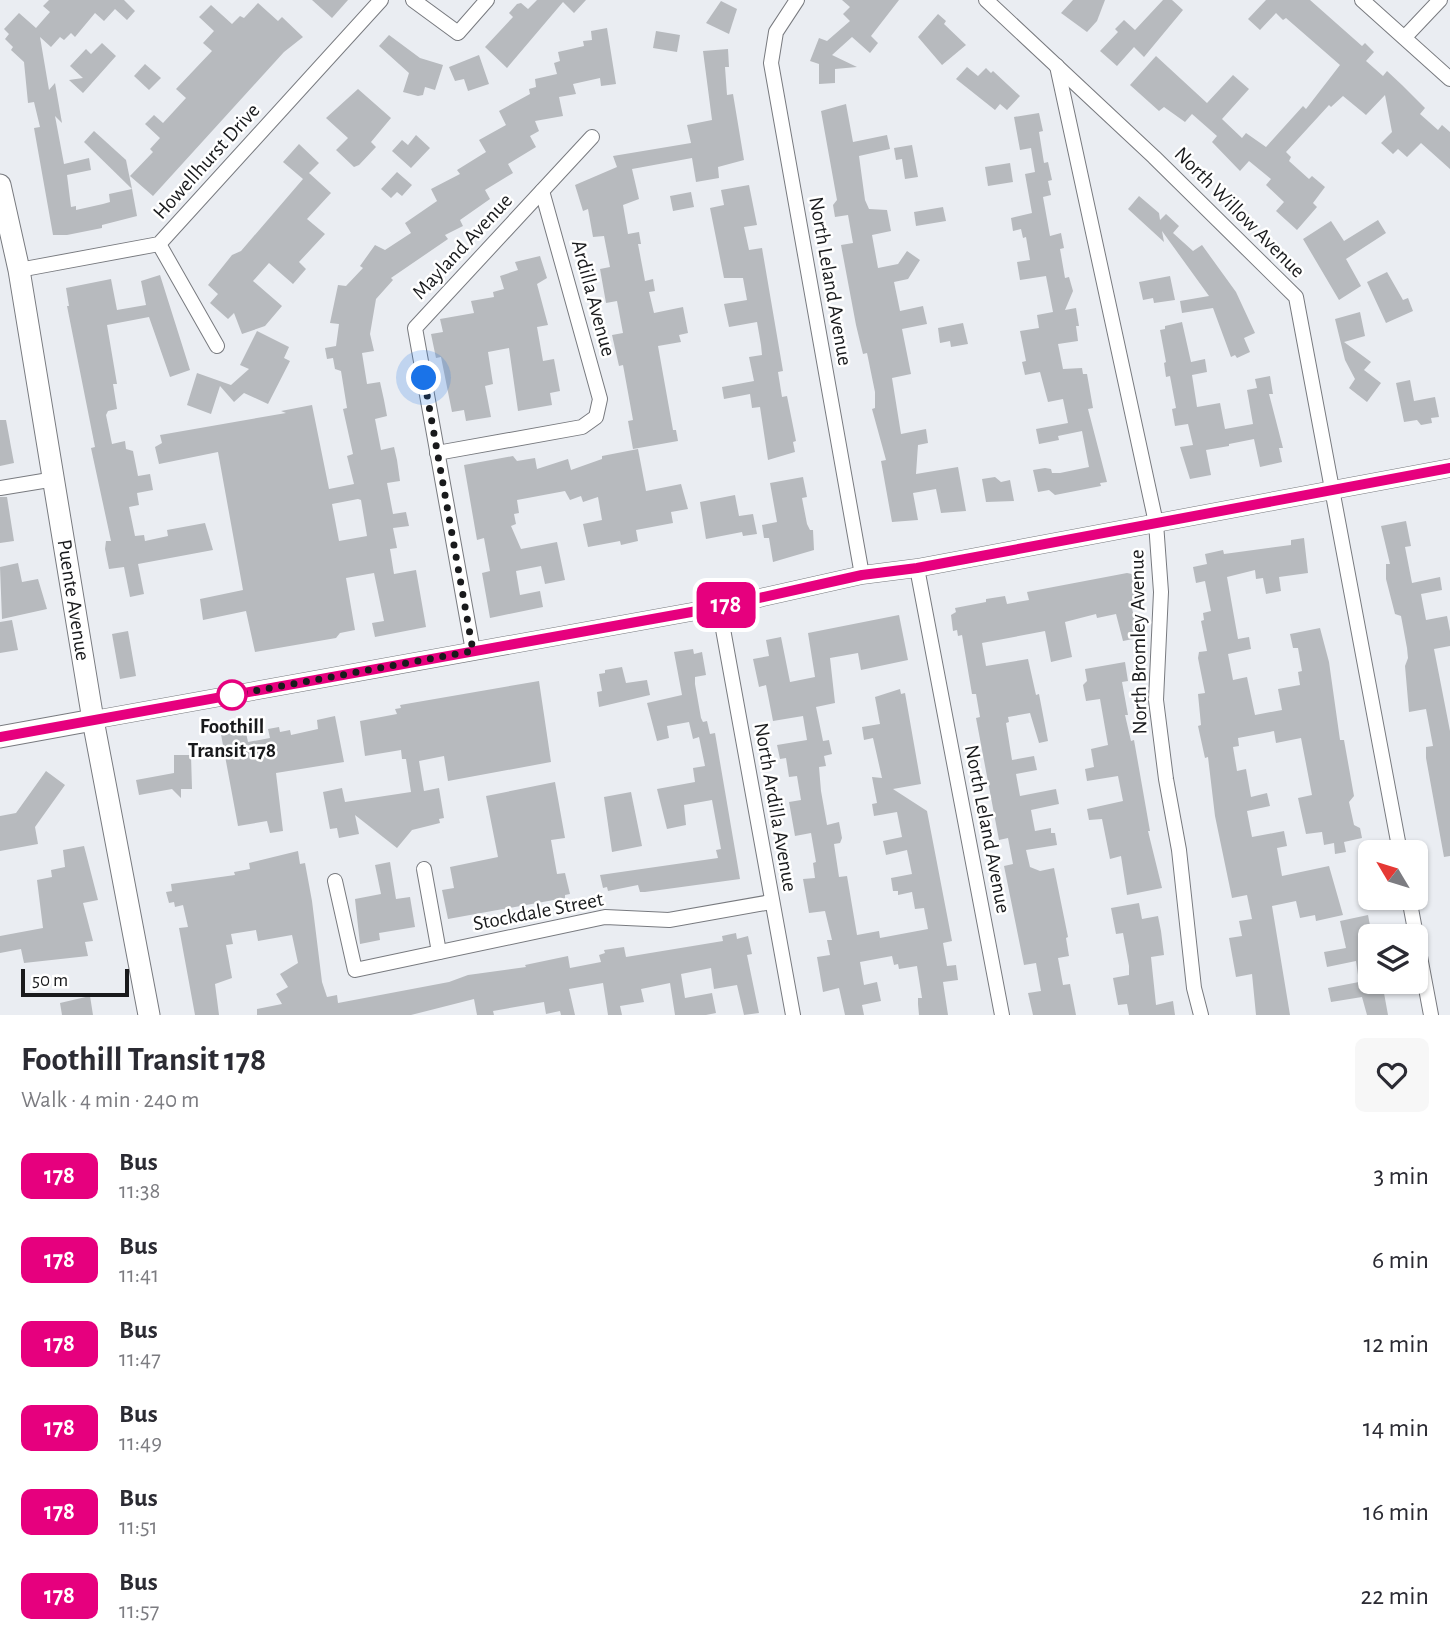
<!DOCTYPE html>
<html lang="en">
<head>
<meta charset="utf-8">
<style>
  body { margin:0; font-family:"Alegreya Sans",sans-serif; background:#f7f7f7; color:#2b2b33; height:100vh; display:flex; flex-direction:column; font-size:26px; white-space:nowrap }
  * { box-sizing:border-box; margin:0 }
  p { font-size:23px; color:#7c7c81 }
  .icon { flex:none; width:38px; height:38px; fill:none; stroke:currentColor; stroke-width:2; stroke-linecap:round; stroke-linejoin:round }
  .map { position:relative; height:1015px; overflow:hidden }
  .details { display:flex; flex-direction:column; background:#fff; flex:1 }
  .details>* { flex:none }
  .badge { padding:0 14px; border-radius:10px; font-size:24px; line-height:46px }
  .needle { width:46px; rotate:308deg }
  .tools { position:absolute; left:1358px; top:840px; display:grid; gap:14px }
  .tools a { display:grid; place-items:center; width:70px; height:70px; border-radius:10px; background:#fff; box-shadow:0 2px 5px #0004; font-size:35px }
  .scale { position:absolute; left:21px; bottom:18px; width:108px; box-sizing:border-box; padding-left:7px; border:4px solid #191a1c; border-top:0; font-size:19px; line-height:24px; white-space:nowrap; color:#191a1c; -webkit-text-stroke:5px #fff; paint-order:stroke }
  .you { position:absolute; width:35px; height:35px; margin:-18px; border:5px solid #fff; border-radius:50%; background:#1a73e8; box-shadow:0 0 0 10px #1a73e833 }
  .map>.badge { position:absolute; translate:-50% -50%; box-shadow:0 0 0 4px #fff }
  .round { display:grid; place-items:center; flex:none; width:74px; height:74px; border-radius:10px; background:#f7f7f7 }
  .headline { display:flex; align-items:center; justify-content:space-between; height:119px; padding:0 21px }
  h1 { font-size:33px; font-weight:700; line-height:52px }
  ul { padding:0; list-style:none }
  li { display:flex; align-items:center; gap:21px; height:84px; padding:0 21px }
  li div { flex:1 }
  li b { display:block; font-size:26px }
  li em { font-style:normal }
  li .badge { min-width:77px; font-weight:700; text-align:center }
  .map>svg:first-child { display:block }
  .building { fill:#b7babe; fill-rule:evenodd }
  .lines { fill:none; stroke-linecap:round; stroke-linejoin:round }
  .minor-casing { stroke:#787a7f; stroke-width:16 }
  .tertiary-casing { stroke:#787a7f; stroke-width:19 }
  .secondary-casing { stroke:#787a7f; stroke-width:23 }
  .minor { stroke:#fff; stroke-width:14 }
  .tertiary { stroke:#fff; stroke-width:18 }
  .secondary { stroke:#fff; stroke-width:21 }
  .line-casing { stroke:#fff; stroke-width:16 }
  .line { stroke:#e6007e; stroke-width:10 }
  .walk { stroke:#191a1c; stroke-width:7; stroke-dasharray:0 12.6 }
  .stop-dot { fill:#fff; stroke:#e6007e; stroke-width:3.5 }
  .labels { text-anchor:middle; stroke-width:5; stroke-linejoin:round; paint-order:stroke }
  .street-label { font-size:21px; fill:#191a1c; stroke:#fff }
  .stop-label { font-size:21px; font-weight:bold; fill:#191a1c; stroke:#fff }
</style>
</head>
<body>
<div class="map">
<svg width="1450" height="1015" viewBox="0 0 1450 1015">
  <rect width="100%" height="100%" fill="#eaedf2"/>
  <g class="building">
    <path d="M49,0H124L135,11L127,20L115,9L104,21L95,13L75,37L71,33L64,40L60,37L51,47L40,37L49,90L55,83L62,123L55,116L64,164L89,158L91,170L67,175L71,207L76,206V210L103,204L110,202L109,194L132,189L137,216L102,225V228L67,235H53L34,128L40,127L34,102L28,103L24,62L11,50L13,47L5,39L9,34L4,29L19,13L36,28L50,12L43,6Z"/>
    <path d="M312,0H348L332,18Z"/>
    <path d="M537,0H586L574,13L563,2L507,68L485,47L513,17L509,13L517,4L521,3L528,9Z"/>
    <path d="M842,0H899L871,36L878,43L870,53L852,37L832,55L857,67L835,69V83L819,84V64L810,61L819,38L827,41L850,21L843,14L850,7Z"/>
    <path d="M1073,0H1105L1097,21L1087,32L1061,13Z"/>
    <path d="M1163,0H1172L1183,10L1144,57L1134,47L1117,66L1100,51L1118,32L1115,29L1124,20L1135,30Z"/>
    <path d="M1266,0H1310L1362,46L1365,43L1374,52L1366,61L1383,76L1387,71L1402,85L1425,108L1420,114L1438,130L1442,125L1450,132V169L1421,143L1407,157L1398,149L1393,154L1381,143L1392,132L1385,95L1366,115L1343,96L1331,107L1329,105L1286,152L1291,157L1289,161L1309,179L1312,176L1325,187L1313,203L1317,207L1297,230L1276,211L1284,202L1266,185L1271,179L1249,161L1240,171L1212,142L1217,136L1192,114L1185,122L1164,107L1159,111L1130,85L1156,56L1207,103L1233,75L1249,89L1222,119L1242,138L1246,133L1266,147L1303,106L1306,109L1340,65L1286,18L1283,20L1276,13L1260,30L1248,19Z"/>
    <path d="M721,1L737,9L729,34L706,23Z"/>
    <path d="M258,3L278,21L282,17L303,37L284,52L153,196L130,176L153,152L150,149L160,138L145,124L154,115L163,123L186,98L176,89L212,51L203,43L214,31L199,17L211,5L232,24L240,16L244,18Z"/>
    <path d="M938,14L946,21L944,24L966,45L942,65L918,37Z"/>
    <path d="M607,28L616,84L601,86L600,78L573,84L576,94L559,97L563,116L535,121L539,131L530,136L536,147L508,164L513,173L485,190L490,199L460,220L463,226L445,235L448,239L391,278L393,280L376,299L370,334L374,351L362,353L367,384L380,382L384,400L387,416L375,419L381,450L394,447L397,460L400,481L387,483L393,514L406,512L409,526L393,528L397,548L390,549L394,574L416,570L426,627L375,637L372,623L384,621L374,573L346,578L355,630L340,633L336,638L255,652L246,611L203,620L200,599L243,590L218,452L159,464L155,447L162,443L160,435L286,413L281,411L312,405L329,489L354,484L347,456L353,454L343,409L347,408L341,371L335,369L333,358L327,359L325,348L336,346L339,324L330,323L338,285L346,286L363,268L360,266L375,245L385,250L411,233L405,223L437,201L431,189L460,174L457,170L486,152L479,140L506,125L499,111L530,94L529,89L536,87L535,79L557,74L554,63L560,61L558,52L584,46L583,41L592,40L591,31ZM358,499L361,500L367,536L339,541L332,504Z"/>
    <path d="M656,31L680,35L677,52L653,48Z"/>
    <path d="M389,35L420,58L443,65L435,90L425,87L423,95L418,96L403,92L409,73L379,46Z"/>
    <path d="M102,43L116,56L83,93L69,80L83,78L70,66L86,49L91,54Z"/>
    <path d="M728,49L729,67H725L727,95L733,94L744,160L718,167L719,178L696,182L692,158L632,169L639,199L623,205L628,234L639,232L641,244H638L645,281L653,279L655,291L649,292L654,313L683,307L688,333L679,335L681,342L658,346L673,430H676L678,441L633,449L628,421L633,420L623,365L619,366L612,335L623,333L617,301L606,303L600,269L610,267L604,236L593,237L588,209L583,211L575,185L617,167L613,156L691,143L687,125L712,120L703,51Z"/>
    <path d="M479,55L489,84L468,91L464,79L455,81L449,67Z"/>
    <path d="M145,64L161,78L149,90L134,76Z"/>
    <path d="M967,67L978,76L986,68L991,73L993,71L1020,96L1007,110L1000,104L995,110L956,79Z"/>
    <path d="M358,89L391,118L371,142L376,147L359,165L354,167L336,150L348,138L326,118Z"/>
    <path d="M846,104L853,142L887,135L890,149L859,156L865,200L869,209L887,210L891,231L872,235L878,268L898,264L907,251L920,260L908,279L894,282L900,311L923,306L927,324L902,329L911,374L892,378L901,434L926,429L928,443L918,445L916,474L958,467L966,511L941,513L936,489L913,493L918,520L892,522L881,461L886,460L872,409L875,408V392L867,353L863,354L856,325L841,245L853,243L848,215L835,217L833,205L837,200L821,111Z"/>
    <path d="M1039,113L1043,131L1039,132L1044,163L1048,162L1052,180L1048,181L1051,195L1043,197L1050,236L1061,233L1064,248L1060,249L1065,278L1069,277L1073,291L1065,310L1076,308L1079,326H1076L1078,341L1058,344L1063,369L1082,368L1083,374H1087L1093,408L1088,409L1107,482L1100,483L1101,486L1055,495L1049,490L1038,492L1033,470L1045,468L1051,469L1052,473H1060L1089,467L1082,431L1058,436L1059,440L1039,444L1036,429L1068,423L1063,399L1048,402L1040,372L1025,375L1022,362L1026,361L1020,331L1039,328L1037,315L1053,312L1046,276L1020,280L1017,262L1030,260L1026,237L1023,238L1021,229L1013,231L1011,218L1032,213L1025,174L1035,172L1031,148L1020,150L1014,117Z"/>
    <path d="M94,131L126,160L132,189L84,142Z"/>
    <path d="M416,135L430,148L411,168L392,151L402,140L408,145Z"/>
    <path d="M299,144L319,163L309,173L331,193L307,219L325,234L299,262L306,269L293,284L269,263L253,281L282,306L265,326L242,334L234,313L228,319L210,303L218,294L208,285L232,255L241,251L303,179L283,162Z"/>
    <path d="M912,145L918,177L905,179L902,159L896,160L894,148Z"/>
    <path d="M1010,163L1013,182L988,186L985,167Z"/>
    <path d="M397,172L412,185L402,196L397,192L391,198L381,189Z"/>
    <path d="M749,185L757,225L744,227L749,250L762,248L783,371L778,372L782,397L787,396L796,441L793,442L795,452L768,460L760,407L752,408L750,394L724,399L722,387L754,381L749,357L762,355L761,345L757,322L729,327L724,304L747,300L743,278H724L710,208L724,205L721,190Z"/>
    <path d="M691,192L694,207L673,211L670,196Z"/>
    <path d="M1139,196L1159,213L1160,220L1166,214L1179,226L1173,233L1193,251L1202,245L1236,292L1255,333L1244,338L1250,352L1237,358L1235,355L1231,357L1213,308L1182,313L1180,301L1209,296L1162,231L1164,242L1128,209Z"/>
    <path d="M943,207L946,221L916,226L914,212Z"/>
    <path d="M1378,220L1386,233L1346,259L1361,286L1339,300L1303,239L1331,221L1344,241Z"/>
    <path d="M540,256L547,278L537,284L548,325L537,327L543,361L554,359L560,391L550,393L552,405L518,411L509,348L488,352L493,384L485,386L491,417L466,421L464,410L452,412L441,357L436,358L431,334L443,332L440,319L474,313L471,301L494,297L493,292L504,289L500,276L518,270L515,262Z"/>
    <path d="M1387,272L1403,300L1408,298L1413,311L1386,323L1367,282Z"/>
    <path d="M160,275L190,370L170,377L149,317L107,325L117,384H113L117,409L108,411L106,415L112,444L125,441L126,449L133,451L138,476L150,474L153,490L137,493L139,505L129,507L135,536L144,535L145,541L168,536L167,530L205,523L213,550L138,564L144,594L130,597L124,567L109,569L105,549L106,541H111L91,448L95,447L67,306H69L66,288L111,279L117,310L146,305L141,281Z"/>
    <path d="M1170,276L1175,300L1154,303L1153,298L1143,300L1139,282Z"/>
    <path d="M1360,312L1365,336L1344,342L1371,362L1364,370L1381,383L1367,402L1349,388L1355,379L1345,360L1335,319Z"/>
    <path d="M1182,322L1191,362L1205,359L1207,372L1192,375L1197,407L1220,403L1225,429L1253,424L1247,390L1257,388L1255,379L1270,376L1273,394H1269L1283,448H1279L1282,462L1260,467L1254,439L1229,444V446L1206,450L1211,475L1190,479L1180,447L1193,445L1188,424L1175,426L1172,409L1176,408L1170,376L1166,377L1164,363L1166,362L1160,330L1165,329V326Z"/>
    <path d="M963,323L968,344L951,347L950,341L940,343L938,328Z"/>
    <path d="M257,331L289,347L284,358L290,361L268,404L244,393L234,402L220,386L211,414L187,405L197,373L231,385L249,369L240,365Z"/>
    <path d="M1410,380L1414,401L1435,397L1439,417L1431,418L1432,423L1421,425L1417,420L1404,422L1396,383Z"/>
    <path d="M0,420H6L14,463L0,466Z"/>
    <path d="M638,449L646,491L681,484L688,509L671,512L673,523L636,530L638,541L621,545L620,541L588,547L583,524L602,520L598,497L583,502L581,496L570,500L565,491L517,500L519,513L514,514L516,524L511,526L521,549L557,542L565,580L545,584L541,566L516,571L520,595L540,591L543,607L490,618L482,573L490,571L484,538L477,540L464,465L513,456L517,461L535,458L537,469L568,459L571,470L602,459V456Z"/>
    <path d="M803,477L807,497L802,498L807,524L810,530H813L814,550L773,562L769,538H764L762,525L777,522L770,483Z"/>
    <path d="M995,477L1001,482L1010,480L1014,501L986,502L982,479Z"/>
    <path d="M735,495L739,516L753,514L757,534L743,536L742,532L706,539L700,502Z"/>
    <path d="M0,497H7L14,541L0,543Z"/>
    <path d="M1406,521L1411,546L1405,547L1412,583L1440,577L1442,590L1421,594L1426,620L1447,616L1450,631V646L1434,649L1450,731V856L1444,857L1426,758V747L1433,746L1426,709L1409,712L1405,666L1408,658L1407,648L1401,616L1395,614L1386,579V564H1390L1381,526Z"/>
    <path d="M1304,538L1308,573L1279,577L1281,591L1266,594L1263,578L1256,579L1255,570L1227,577L1238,639L1249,637L1251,649L1228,654L1233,680L1247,677L1255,715L1282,710L1278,689L1300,685L1298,672L1302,671L1298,648H1293L1290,634L1320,628L1329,662L1340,740H1344L1354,796L1349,802L1354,825L1360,828L1362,838L1344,842L1346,852L1335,854L1334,843L1324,845L1322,832L1306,834L1298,798L1312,795L1301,738L1276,743L1274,731L1238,738L1239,746L1233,747L1237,771L1246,769L1251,797L1267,793L1270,806L1247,811L1252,837L1284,831L1287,846L1277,848L1282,876L1329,866L1343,915L1316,921L1315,915L1300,918L1296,901L1272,906L1290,1015H1256L1252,974L1236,977L1229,938L1242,936L1239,921L1252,919L1247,895L1232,898L1215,816L1208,757L1205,758L1198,726L1201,725L1198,694L1205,693L1198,658L1199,652L1207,651L1201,621L1204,620L1203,613L1211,611L1205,581L1196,583L1193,567L1207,564L1205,554L1223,550L1224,554L1291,545V540Z"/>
    <path d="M18,563L22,582L38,579L47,609L2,619L0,567Z"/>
    <path d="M1127,573L1132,574L1138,606L1132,608L1138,638L1123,641L1116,614L1097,618L1096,614L1065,622L1072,657L1051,662L1045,631L982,643L986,666L1028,659L1036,695L1039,694L1048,741L1039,743L1030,713L1008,717L1009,722L1006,723L1012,760L1034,756L1037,770L1016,774L1020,796L1056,789L1059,804L1031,810L1035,831L1051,828V833H1055L1057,845L1026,850L1030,867L1040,871L1054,868L1068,937L1066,938L1069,956L1058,958L1063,985L1070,984L1076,1015H1033L1028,993L1041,991L1036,963L1024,965L1004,866L1013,864L1008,838L999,840L976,718L980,717L976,694H972L962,635L958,636L957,630L953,631L951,615L956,612L955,608L986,602V599L1005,596L1007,604L1029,600L1027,592Z"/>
    <path d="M899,615L908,660L861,670L858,653L830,658L835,703L816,707L823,741L829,740L832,754L824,756L826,766L819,767L821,791L827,825L839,822L842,838L840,843L834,844L839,877L847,876L857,935L879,931L880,938L928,929L924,908L915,909L912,892L898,895V891H893L891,878L912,874L907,850L886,855L883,841L902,837L897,812L874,816L872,804L877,803L872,777L882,778L873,738L864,740L862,727L880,724L875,697L900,689L901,694L905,693L921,784L893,789L927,811L952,941L943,943L947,966L956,965L958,980L943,982L948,1015H919L918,1004V998H922L917,966L899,969L898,964L894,965L892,956L860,962L864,985L877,982L881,1001L862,1005L864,1015H845L839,988L823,992L817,957L830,955L827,940H832L825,911L809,913L803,879L815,878L813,863L816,862L811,833L795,836L789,802L801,800L797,776L789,777L786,758L780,759L777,745L807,740L803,716L773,721L766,685L759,687L753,659L769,656L766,640L781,637L790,682L815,677L808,633Z"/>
    <path d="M12,620L18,650L0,653V622Z"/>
    <path d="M128,631L136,676L120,679L112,634Z"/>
    <path d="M693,649L694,654L702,652L706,675L695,677V684L701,718L703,722L707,721L710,734L715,733L740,879L645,892H640L638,885L608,891L607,887L603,888L600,875L718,858L716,850L721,849L712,800L684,805L686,825L667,829L657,789L695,782L693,768L705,766L699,737L693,739L689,722L667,726L669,738L657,741L647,703L682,695L674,652Z"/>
    <path d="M1125,662L1128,681L1122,682L1128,715H1125L1131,741L1134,740L1150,831H1148L1162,888L1127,895L1121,856L1110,859L1102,819L1089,820L1087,809L1123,801L1118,776L1087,781L1085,769L1094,767L1091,749L1108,745L1100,699L1086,701L1083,685L1087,681L1085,669Z"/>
    <path d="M622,667L626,683L647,680L650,695L599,707L597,692L602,691L599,674L605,673V670Z"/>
    <path d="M539,681L551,762L448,781L444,756L419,761L424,791L439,788L444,818L439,819L440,823L412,830L397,848L355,815L359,834L339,838L337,828L330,829L323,792L342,788L345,802L411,792L406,759H402L401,750L365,756L360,721L397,714L395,709L401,708L400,705Z"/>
    <path d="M335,716L344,762L276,773L283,831L270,833L267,821L238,826L220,729L244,724L248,742L270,738L268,729L279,727L280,732L290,730L291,735L318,729L317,720Z"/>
    <path d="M174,755H191L192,789H181V798L172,789L139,795L136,780L174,773Z"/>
    <path d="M46,771L65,785L35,827L38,844L0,851V816L16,813Z"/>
    <path d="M555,782L565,838L551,840L557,874L565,873L570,894L565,895V898L448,919L442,890L454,888L450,867L498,857L486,796Z"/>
    <path d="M631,792L642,846L612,852L604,797Z"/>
    <path d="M84,846L98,900L83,903L93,941L85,942L88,956L24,963L21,949L0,953V936L43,928L37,880L52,877L51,870L65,867L63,850Z"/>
    <path d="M298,851L300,864L305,863L312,901L322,982L327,997L337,995L338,1003L449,982L468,975L526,967L525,965L568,956L570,968L601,962L599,955L605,953L604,950L624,947L626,957L723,941L722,936L736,933L737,939L748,936L752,954L747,955L759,1013L744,1015L737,985L714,989L711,968L681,974L685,998L712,993L716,1013L706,1015H675L670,983L641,989L644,1002L620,1006L622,1015H608L603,983L569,989L575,1015H561L560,1011L546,1014L544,1002L493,1011L494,1015H477L474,999L411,1015H257V1009L282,1004L276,994L288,987L280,974L298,963L292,935L258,941L256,930L231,934L233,944L226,945L232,978L215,984L219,1015H195L179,928L188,927L183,905L175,907L174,902L169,903L166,892L172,891L171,884L235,875L234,872L250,869L249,863Z"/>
    <path d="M390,862L396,899L410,897L415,927L379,933L380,940L360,944L355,899L381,894L375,865Z"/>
    <path d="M1139,903L1142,919L1158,916L1161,931L1164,955L1151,957L1156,1005L1173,1001L1175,1015H1129L1127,1004L1118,1005L1113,978L1129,975V966L1123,933L1116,934L1111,908Z"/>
    <path d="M1368,915L1372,936L1370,982H1382L1388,1015H1367L1362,997L1331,1002L1328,988L1359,982L1356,961L1327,967L1324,952L1346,948L1340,921Z"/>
    <path d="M90,996L93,1015H62L60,1003Z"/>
  </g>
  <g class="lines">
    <defs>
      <g id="minor">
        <path d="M413,0L458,33L487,0"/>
        <path d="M797,0L776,32L771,63L862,575"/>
        <path d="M986,0L1154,157L1296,297L1400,852"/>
        <path d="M1362,0L1450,79"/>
        <path d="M1405,37L1440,0"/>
        <path d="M1057,66L1156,523L1161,592L1156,700L1166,779L1179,850L1194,988L1201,1015"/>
        <path d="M159,244L217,346"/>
        <path d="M19,270L159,244L381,0"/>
        <path d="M437,453L582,427L596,417L600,399L542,191"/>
        <path d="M0,488L55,479"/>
        <path d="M917,568L1002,1015"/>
        <path d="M719,607L793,1015"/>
        <path d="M473,651L415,328L592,137"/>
        <path d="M424,869L439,952"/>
        <path d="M335,881L355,970L605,917L669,920L771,902"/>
        <path d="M1409,898L1431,1015"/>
      </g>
      <path id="tertiary" d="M93,720L719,607L862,575L917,568L1450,468"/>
      <g id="secondary">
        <path d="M0,185L19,270L93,720L149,1015"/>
        <path d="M0,737L93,720"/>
      </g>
    </defs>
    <use href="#minor" class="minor-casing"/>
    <use href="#tertiary" class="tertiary-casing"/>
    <use href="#secondary" class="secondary-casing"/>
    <use href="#minor" class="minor"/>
    <use href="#tertiary" class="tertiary"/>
    <use href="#secondary" class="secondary"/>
  </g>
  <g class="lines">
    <defs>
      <path id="line" d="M0,737L719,607L862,575L917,568L1450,468"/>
    </defs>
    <use href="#line" class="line-casing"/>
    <use href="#line" class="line"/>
    <path class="walk" d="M232,695L473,651L424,378"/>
  </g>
  <circle class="stop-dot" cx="232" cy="695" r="14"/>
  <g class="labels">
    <g class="street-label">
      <text transform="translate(206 161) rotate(-48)" y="7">Howellhurst Drive</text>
      <text transform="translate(1240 212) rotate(45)" y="7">North Willow Avenue</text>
      <text transform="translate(462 246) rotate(-47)" y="7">Mayland Avenue</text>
      <text transform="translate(831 281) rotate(80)" y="7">North Leland Avenue</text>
      <text transform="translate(594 298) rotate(75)" y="7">Ardilla Avenue</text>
      <text transform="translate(74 600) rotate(81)" y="7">Puente Avenue</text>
      <text transform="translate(1138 642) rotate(-91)" y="7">North Bromley Avenue</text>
      <text transform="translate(776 807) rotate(80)" y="7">North Ardilla Avenue</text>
      <text transform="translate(988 829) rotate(79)" y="7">North Leland Avenue</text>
      <text transform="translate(538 911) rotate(-11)" y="7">Stockdale Street</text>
    </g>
    <g class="stop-label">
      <text x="232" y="733">Foothill<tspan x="232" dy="24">Transit 178</tspan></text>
    </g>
  </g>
</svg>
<div class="tools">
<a><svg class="needle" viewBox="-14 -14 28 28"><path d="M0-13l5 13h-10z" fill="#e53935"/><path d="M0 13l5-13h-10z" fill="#7c7c81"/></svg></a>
<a><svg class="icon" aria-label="layers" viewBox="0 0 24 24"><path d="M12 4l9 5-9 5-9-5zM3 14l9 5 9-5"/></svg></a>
</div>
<div class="scale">50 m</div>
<div class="you" style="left:424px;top:378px"></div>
<b class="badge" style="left:726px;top:605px;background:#e6007e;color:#fff">178</b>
</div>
<section class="details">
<div class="headline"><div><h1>Foothill Transit 178</h1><p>Walk · 4 min · 240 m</p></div><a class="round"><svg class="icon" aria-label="heart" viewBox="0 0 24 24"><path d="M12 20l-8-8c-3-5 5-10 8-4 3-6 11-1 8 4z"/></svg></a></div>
<ul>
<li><span class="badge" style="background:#e6007e;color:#fff">178</span><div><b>Bus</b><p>11:38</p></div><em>3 min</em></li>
<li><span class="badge" style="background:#e6007e;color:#fff">178</span><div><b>Bus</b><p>11:41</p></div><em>6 min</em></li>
<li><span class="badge" style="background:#e6007e;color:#fff">178</span><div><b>Bus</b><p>11:47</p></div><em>12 min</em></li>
<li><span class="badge" style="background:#e6007e;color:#fff">178</span><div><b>Bus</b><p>11:49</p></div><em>14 min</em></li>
<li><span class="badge" style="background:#e6007e;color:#fff">178</span><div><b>Bus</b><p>11:51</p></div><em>16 min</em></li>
<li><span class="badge" style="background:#e6007e;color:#fff">178</span><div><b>Bus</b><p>11:57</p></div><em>22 min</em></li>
</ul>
</section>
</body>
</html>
